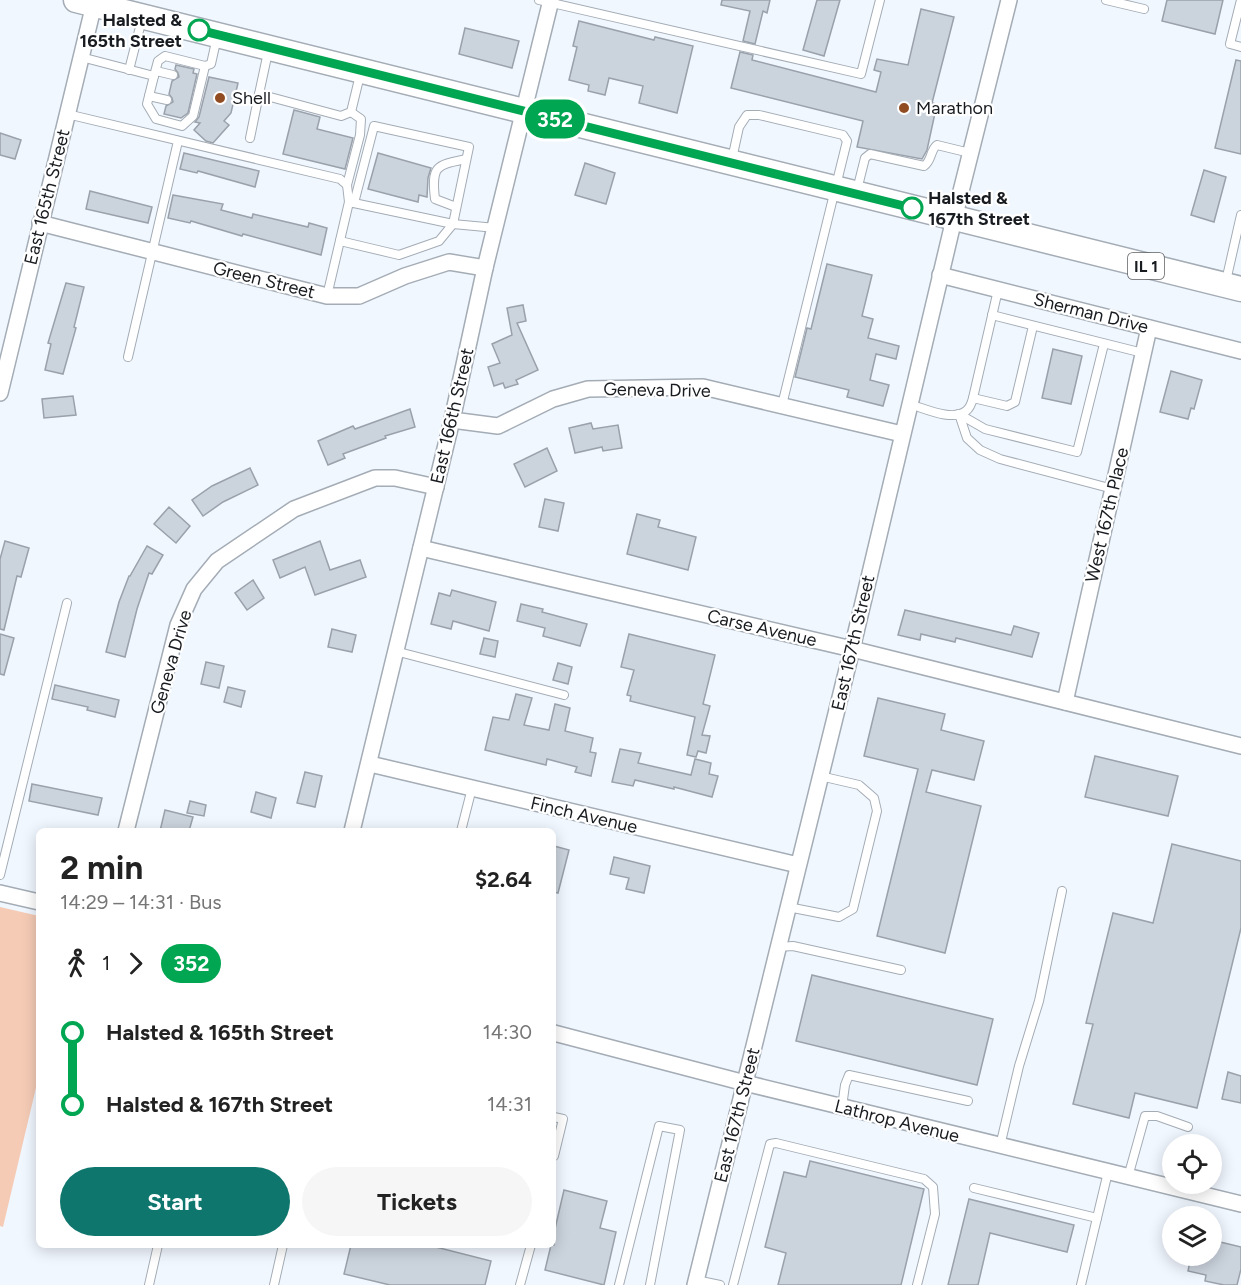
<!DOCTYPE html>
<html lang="en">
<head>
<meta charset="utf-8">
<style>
  body { margin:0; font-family:Figtree,sans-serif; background:#f6f6f6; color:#222; height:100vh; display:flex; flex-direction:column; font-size:22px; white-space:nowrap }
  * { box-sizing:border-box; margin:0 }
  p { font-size:20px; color:#767676 }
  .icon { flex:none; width:33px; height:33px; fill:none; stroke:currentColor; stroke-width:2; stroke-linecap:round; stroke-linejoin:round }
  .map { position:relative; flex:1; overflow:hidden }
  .side { position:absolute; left:36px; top:828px; width:520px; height:420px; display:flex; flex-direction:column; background:#fff; border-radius:9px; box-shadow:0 3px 15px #0003 }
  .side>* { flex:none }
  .badge { padding:0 12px; border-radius:20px; font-size:21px; line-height:39px }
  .controls { position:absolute; left:1162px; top:1134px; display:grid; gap:12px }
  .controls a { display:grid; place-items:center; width:60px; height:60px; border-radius:50%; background:#fff; box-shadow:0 3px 15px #0003; font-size:30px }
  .map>.badge { position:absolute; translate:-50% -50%; box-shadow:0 0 0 3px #fff }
  .legs { display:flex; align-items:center; gap:9px; height:66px; padding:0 24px; font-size:20px }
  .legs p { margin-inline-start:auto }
  .headline { display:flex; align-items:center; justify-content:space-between; height:102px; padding:0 24px }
  h1 { font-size:33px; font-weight:700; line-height:45px }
  .button { display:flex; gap:12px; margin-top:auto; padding:12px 24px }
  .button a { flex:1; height:69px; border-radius:36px; background:#0f766e; color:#fff; font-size:24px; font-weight:700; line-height:69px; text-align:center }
  .button a+a { background:#f6f6f6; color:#222 }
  ul { padding:0 24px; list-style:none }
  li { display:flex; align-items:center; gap:21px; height:72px; font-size:22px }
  li i { display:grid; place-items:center; width:9px; height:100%; margin:0 8px; background:currentColor }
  li i::after { content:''; width:15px; height:15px; margin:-8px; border:4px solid; border-radius:50%; background:#fff }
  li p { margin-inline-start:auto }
  li:first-child i { background:linear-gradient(#0000 50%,currentColor 0) }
  li:last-child i { background:linear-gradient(currentColor 50%,#0000 0) }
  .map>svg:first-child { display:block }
  .green { fill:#f5cbb5 }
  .building { fill:#cbd3dd; stroke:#9aa1aa; stroke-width:1.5 }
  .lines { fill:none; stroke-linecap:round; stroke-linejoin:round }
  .lane-casing { stroke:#a4acb5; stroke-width:10 }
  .street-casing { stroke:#a4acb5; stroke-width:18 }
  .primary-casing { stroke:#a4acb5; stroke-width:27 }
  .lane { stroke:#fff; stroke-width:8 }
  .street { stroke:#fff; stroke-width:15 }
  .primary { stroke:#fff; stroke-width:24 }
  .line-1-casing { stroke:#fff; stroke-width:14 }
  .line-1 { stroke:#00a651; stroke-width:9 }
  .stop-1-dot { fill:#fff; stroke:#00a651; stroke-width:3 }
  .poi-dot { fill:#914c22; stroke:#fff; stroke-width:2 }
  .labels { text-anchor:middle; stroke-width:4.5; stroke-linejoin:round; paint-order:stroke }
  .shield { fill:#fff; stroke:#5d5f62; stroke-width:1.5 }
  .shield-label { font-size:16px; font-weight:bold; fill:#181b1f }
  .stop-label { font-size:18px; font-weight:bold; fill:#181b1f; stroke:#fff; text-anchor:end }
  .poi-label { font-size:18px; fill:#181b1f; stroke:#fff; text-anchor:start }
  .street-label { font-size:18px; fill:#181b1f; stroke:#fff }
</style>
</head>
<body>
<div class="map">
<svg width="1241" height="1285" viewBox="0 0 1241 1285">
  <rect width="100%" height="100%" fill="#f1f7ff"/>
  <path class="green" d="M0,907L39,916V1075L3,1227L0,1226Z"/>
  <g class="building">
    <path d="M722,0H770L767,13L763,11L755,44L743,41L750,11L721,5Z"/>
    <path d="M817,0H840L824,56L803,50Z"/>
    <path d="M1167,0H1223L1215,34L1162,21Z"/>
    <path d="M921,9L954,17L932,103L937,104L927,150L922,159L857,147L863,121L731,88L740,52L753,55L752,60L876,92L881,72L874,70L877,59L908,65Z"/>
    <path d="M579,21L654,40L655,37L693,46L677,113L639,103L643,86L609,78L605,95L588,91L589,85L569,80L577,47L573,46Z"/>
    <path d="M465,28L519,41L512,68L459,54Z"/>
    <path d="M1236,60L1241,61V154L1215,148Z"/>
    <path d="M176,65L194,69L193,73L197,74L188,113L181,118L164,114L166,106L173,102L172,98L169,94L172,81L179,77L178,73L175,69Z"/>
    <path d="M209,77L238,83L231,113L224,121L229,125L213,143L206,141L194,130L200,123L195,122L199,117Z"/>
    <path d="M294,110L320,117L317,129L353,138L345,169L283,154Z"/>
    <path d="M0,133L21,140L15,159L0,155Z"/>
    <path d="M184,153L259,171L255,187L198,171L197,173L180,169Z"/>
    <path d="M378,153L431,168L428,178L427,197L419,195L418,202L368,189Z"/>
    <path d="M585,163L615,173L606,204L575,195Z"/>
    <path d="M1204,170L1226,177L1214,222L1191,215Z"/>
    <path d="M90,191L152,207L148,223L86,209Z"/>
    <path d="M173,195L223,204L221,210L252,218L253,214L308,227L309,223L327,228L321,255L243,234L242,236L191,221L190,223L168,218Z"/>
    <path d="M827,264L872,275L862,316L873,319L868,338L899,346L896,359L876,354L870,380L889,385L883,406L847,397L849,390L795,377L807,328L811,329Z"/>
    <path d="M66,283L84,287L74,327L76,328L63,374L45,370L51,344L48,343Z"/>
    <path d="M523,305L526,321L517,323L538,370L516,380L518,384L505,388L503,383L494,386L488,367L500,363L492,344L512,335L507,308Z"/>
    <path d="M1053,349L1082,356L1071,404L1042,398Z"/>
    <path d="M1171,371L1202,380L1194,409L1191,408L1188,419L1160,412Z"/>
    <path d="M73,396L76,415L44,418L42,399Z"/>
    <path d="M410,409L415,427L385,436L386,438L343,454L345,458L328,465L318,441L353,426L355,429Z"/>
    <path d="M591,423L593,429L618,425L622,448L603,451L602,447L575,453L569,428Z"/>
    <path d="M547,448L557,471L525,487L514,464Z"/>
    <path d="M250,468L258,485L223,502L203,516L192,500L212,486Z"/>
    <path d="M545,499L564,503L558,531L539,527Z"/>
    <path d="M169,507L190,526L176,543L154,524Z"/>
    <path d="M637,514L660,520L658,527L696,537L688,570L627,554Z"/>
    <path d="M5,541L29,548L21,577L17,576L4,630L0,629V559Z"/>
    <path d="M320,541L330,570L360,560L366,577L315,595L305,567L280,578L273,560Z"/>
    <path d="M147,546L163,555L152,574L149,573L137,609L125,657L106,652L119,602L129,576H130Z"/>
    <path d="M253,580L264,598L247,610L235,593Z"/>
    <path d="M452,590L496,602L489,631L453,621L451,629L431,624L439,593L450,596Z"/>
    <path d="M521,604L543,609L542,612L587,624L580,646L543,636L545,628L517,621Z"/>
    <path d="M905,610L1011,635L1014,626L1039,633L1032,657L956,638L955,642L921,634L920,640L898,635Z"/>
    <path d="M332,629L356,635L352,652L328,647Z"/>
    <path d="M0,634L14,638L4,675L0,674Z"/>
    <path d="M629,634L715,655L703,704L710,706L702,735L710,736L706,753L698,751L696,757L687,755L695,717L630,701L631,696L627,695L634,670L621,667Z"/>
    <path d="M484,638L498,641L495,657L480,654Z"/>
    <path d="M206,662L224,666L219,688L201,684Z"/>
    <path d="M558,663L572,667L568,684L553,680Z"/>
    <path d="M55,685L119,700L115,717L87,710L88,707L52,699Z"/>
    <path d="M228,687L245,691L241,707L224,702Z"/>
    <path d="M516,694L532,698L524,725L549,730L555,704L570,708L565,731L593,738L590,752L596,753L591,776L575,772L577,767L547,759L546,765L485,750L493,717L509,720Z"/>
    <path d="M878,698L945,714L941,730L984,741L974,780L932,770L926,792L981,806L945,953L877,936L918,769L864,756Z"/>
    <path d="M620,749L641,753L638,763L691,775L695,759L711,763L709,774L718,776L712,797L674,787V789L635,780L633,786L612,782Z"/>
    <path d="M1095,756L1178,776L1168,816L1085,797Z"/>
    <path d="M305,772L322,776L315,807L297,803Z"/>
    <path d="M32,784L102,798L98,815L29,801Z"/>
    <path d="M256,792L276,798L271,818L251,812Z"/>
    <path d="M190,801L206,805L204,816L187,813Z"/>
    <path d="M165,810L193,817L189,831H160Z"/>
    <path d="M1172,844L1241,861V928L1197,1108L1135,1093L1129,1118L1073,1104L1093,1024L1086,1023L1113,913L1153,923Z"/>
    <path d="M554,846L569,850L558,893L554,892Z"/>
    <path d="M614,857L650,866L644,893L626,889L629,878L610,874Z"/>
    <path d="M812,975L993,1019L977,1085L796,1041Z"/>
    <path d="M1228,1072L1241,1076V1103L1222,1099Z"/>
    <path d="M810,1161L924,1189L901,1285H778L786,1253L765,1247L784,1172L806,1177Z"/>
    <path d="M564,1190L607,1201L600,1228L616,1232L604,1285L545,1270L551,1245H554V1233Z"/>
    <path d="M969,1199L1074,1225L1067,1252L990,1233L978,1285H948Z"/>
    <path d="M1212,1240L1241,1247V1269L1237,1285H1224L1205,1281L1206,1275L1188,1271L1191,1256H1212Z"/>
    <path d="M351,1245H428L491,1261L485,1285H390L344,1274Z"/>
  </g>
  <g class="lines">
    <defs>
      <g id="lane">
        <path d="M539,0L861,74L880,0"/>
        <path d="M1106,0L1144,9"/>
        <path d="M1241,0L1230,44L1241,47"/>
        <path d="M268,52L259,94L341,116L351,112L360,75"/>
        <path d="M81,57L154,76L147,104L156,119L182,126L193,116L205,66L211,64L217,37"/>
        <path d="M129,70L142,19"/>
        <path d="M156,71L173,75"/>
        <path d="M154,76L158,61L165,56L205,66"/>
        <path d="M149,96L167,100"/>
        <path d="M67,114L340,179L347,185L349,202"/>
        <path d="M250,138L259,94"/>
        <path d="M732,159L739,127L747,115H759L843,135L847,141L782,405"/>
        <path d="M347,185L360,135L361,119L351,112"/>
        <path d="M857,190L865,158L870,154L924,166C932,161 930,150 937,145L970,153"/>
        <path d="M456,207L435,199C431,165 437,165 466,159"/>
        <path d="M340,241L399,255L439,241L453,224L469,147L374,126L354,203"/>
        <path d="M1226,281L1241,215"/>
        <path d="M327,296L349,202L453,224L496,228"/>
        <path d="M992,315L1143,353"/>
        <path d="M128,357L178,141"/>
        <path d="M973,398L1007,406L1015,402L1033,326"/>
        <path d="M909,404C924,408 952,422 966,411C970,408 972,402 973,398L998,290"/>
        <path d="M959,414L985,429L1077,452L1104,344"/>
        <path d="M959,414L967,438L980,450L1000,459L1113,489"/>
        <path d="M395,651L564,695"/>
        <path d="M461,831L472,788"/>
        <path d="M0,875L67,603"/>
        <path d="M788,907L839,917L853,909L877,811L874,798L859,785L820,776"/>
        <path d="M778,947L793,946L901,970"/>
        <path d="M842,1107L845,1085L849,1075L968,1101"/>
        <path d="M554,1117L563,1119L554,1156"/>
        <path d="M1000,1146L1019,1066L1039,1001L1062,891"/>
        <path d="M1128,1177L1145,1116H1157L1188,1127"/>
        <path d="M974,1188L1097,1218"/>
        <path d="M696,1280L720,1285"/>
        <path d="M149,1285L158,1245"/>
        <path d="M274,1285L283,1245"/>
        <path d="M520,1285L531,1245"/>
        <path d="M619,1285L659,1126L680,1130L650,1285"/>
        <path d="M733,1285L770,1144L776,1143L924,1179L933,1187L935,1214L917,1285"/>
        <path d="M1081,1285L1108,1172"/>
      </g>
      <g id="street">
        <path d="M40,223L327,296H359L405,276L449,262L485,268"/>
        <path d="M940,275L1241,351"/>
        <path d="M0,393L95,0"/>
        <path d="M452,420L498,426L553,399L588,389L703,387L902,434"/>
        <path d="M421,548L852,649L1241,746"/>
        <path d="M1065,702L1149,328"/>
        <path d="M370,764L798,865"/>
        <path d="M126,831L178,625L194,589L217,561L294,509L375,478H395L436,487"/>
        <path d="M352,831L452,420L485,268L551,0"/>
        <path d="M0,893L39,902"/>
        <path d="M554,1033L745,1083L1241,1204"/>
        <path d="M695,1285L852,649L954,219L1009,0"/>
      </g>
      <path id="primary" d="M76,0L1241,289"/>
    </defs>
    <use href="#lane" class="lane-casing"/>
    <use href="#street" class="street-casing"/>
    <use href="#primary" class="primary-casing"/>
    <use href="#lane" class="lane"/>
    <use href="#street" class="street"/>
    <use href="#primary" class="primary"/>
  </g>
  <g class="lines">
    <defs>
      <path id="line-1" d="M199,30L912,208"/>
    </defs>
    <use href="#line-1" class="line-1-casing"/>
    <use href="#line-1" class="line-1"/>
  </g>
  <g class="stop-1-dot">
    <circle cx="199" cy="30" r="10"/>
    <circle cx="912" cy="208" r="10"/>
  </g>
  <g class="poi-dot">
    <circle cx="220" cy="98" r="6"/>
    <circle cx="904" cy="108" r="6"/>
  </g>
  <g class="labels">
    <rect class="shield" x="1128" y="253" width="36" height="26" rx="4.5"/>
    <g class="shield-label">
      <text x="1146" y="272">IL 1</text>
    </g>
    <g class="stop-label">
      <text x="182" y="26">Halsted &amp;<tspan x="182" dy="21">165th Street</tspan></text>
      <text x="928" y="204" text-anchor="start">Halsted &amp;<tspan x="928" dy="21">167th Street</tspan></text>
    </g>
    <g class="poi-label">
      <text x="232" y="104">Shell</text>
      <text x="916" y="114">Marathon</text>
    </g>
    <g class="street-label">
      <text transform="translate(47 197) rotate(-76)" y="6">East 165th Street</text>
      <text transform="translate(264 280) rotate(14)" y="6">Green Street</text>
      <text transform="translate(1091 313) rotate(14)" y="6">Sherman Drive</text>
      <text transform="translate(657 390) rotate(1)" y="6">Geneva Drive</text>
      <text transform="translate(452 416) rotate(-77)" y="6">East 166th Street</text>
      <text transform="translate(1107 515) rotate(-77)" y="6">West 167th Place</text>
      <text transform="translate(762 628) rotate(13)" y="6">Carse Avenue</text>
      <text transform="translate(853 643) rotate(-77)" y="6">East 167th Street</text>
      <text transform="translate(171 662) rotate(-74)" y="6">Geneva Drive</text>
      <text transform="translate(584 815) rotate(13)" y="6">Finch Avenue</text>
      <text transform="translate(737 1115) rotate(-76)" y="6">East 167th Street</text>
      <text transform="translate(897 1121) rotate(14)" y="6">Lathrop Avenue</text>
    </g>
  </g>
</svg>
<div class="controls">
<a><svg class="icon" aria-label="locate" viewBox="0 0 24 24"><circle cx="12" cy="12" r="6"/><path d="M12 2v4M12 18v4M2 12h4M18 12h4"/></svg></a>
<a><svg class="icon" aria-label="layers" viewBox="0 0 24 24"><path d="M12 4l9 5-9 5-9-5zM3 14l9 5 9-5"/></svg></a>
</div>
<b class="badge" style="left:555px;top:119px;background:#00a651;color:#fff">352</b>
<section class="side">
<div class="headline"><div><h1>2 min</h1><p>14:29 – 14:31 · Bus</p></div><b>$2.64</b></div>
<div class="legs"><svg class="icon" aria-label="walk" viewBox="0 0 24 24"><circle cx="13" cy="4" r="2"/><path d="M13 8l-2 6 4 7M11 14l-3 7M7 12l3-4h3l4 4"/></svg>1<svg class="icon" aria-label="forward" viewBox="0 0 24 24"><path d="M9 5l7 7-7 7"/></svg><b class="badge" style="background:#00a651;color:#fff">352</b></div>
<ul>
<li><i style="color:#00a651"></i><b>Halsted &amp; 165th Street</b><p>14:30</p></li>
<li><i style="color:#00a651"></i><b>Halsted &amp; 167th Street</b><p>14:31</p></li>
</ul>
<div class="button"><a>Start</a><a>Tickets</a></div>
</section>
</div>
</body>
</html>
